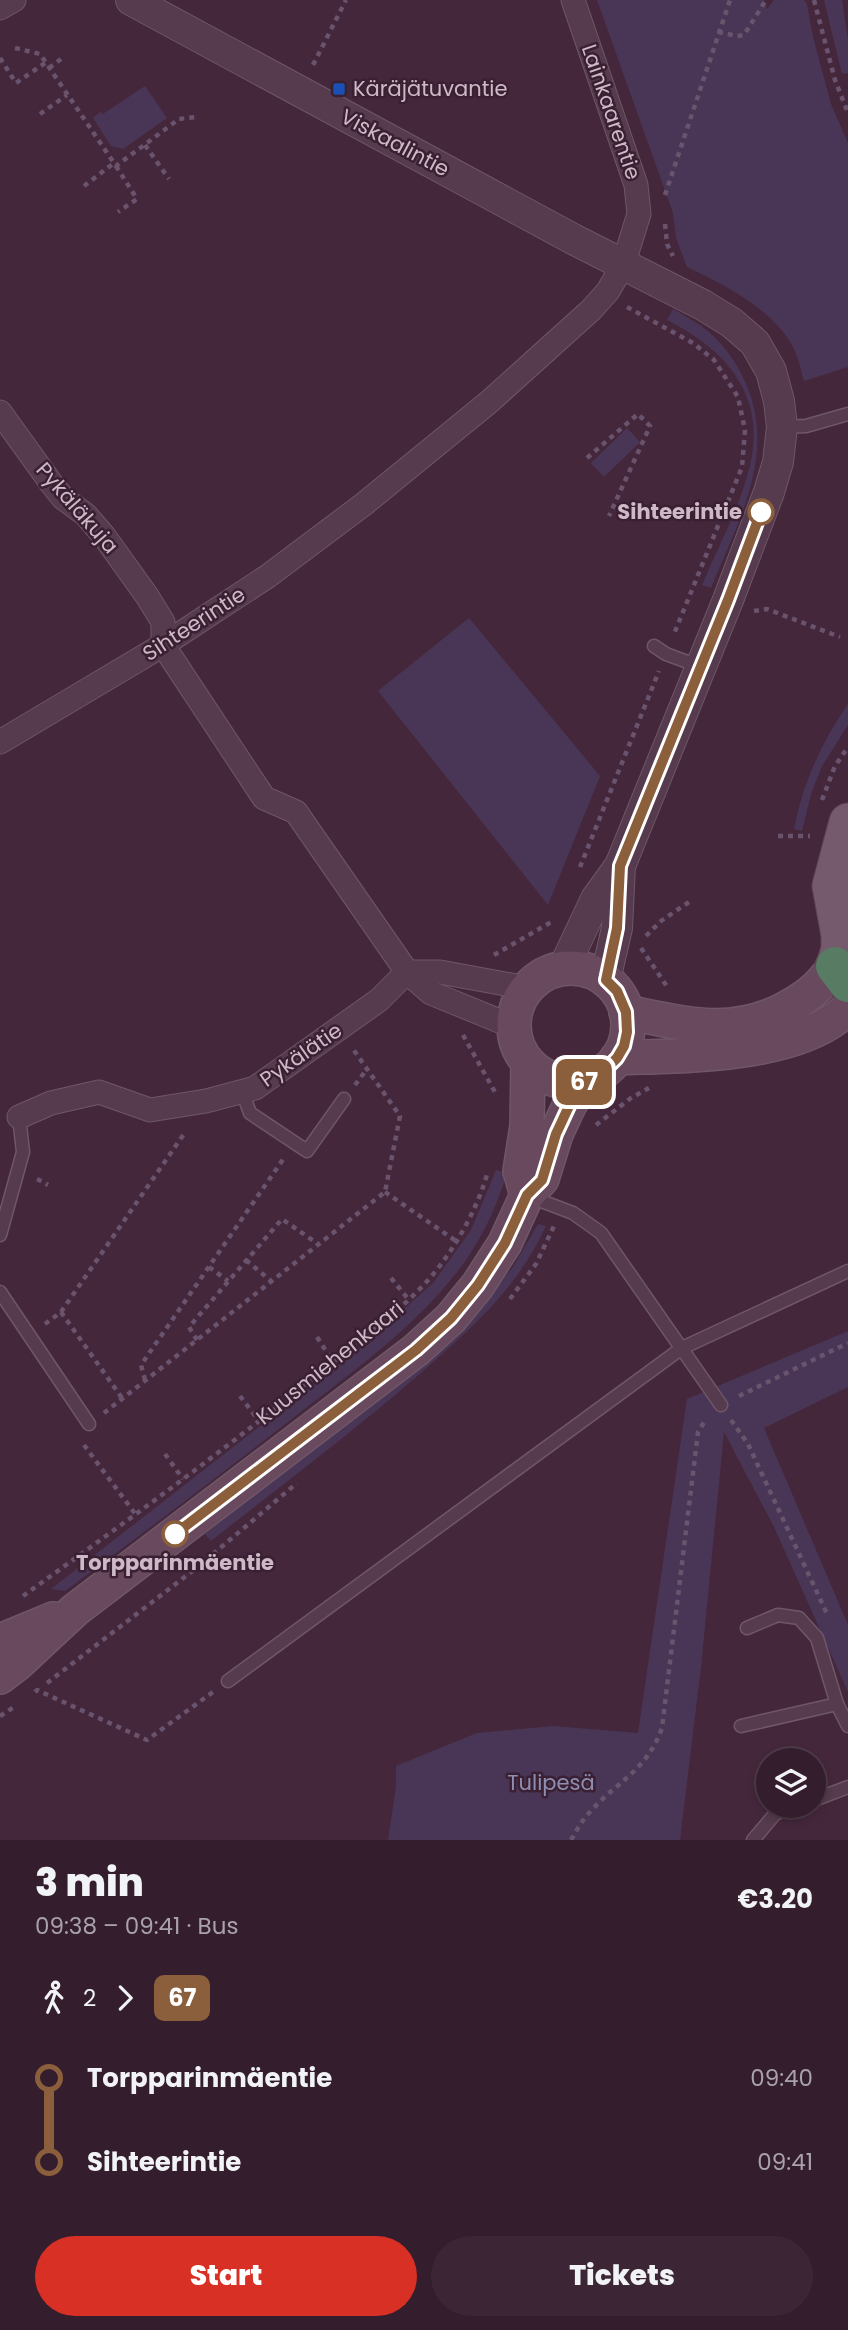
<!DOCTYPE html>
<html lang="en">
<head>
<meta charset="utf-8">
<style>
  body { margin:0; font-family:Poppins,sans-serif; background:#3c2635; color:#f1f3f6; height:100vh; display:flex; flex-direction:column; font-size:26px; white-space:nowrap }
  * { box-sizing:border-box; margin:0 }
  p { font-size:23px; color:#a9a2aa }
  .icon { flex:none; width:38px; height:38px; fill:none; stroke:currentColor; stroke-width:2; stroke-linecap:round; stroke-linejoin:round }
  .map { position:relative; height:1840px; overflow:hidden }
  .panel { display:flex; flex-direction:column; background:#341d2d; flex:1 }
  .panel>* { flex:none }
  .badge { padding:0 14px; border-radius:10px; font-size:24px; line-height:46px }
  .buttons { position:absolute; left:756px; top:1748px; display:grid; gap:14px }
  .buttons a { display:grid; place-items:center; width:70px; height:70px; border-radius:50%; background:#341d2d; box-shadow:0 4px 10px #0003,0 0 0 2px #4e3b49; font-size:35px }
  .map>.badge { position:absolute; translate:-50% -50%; box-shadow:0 0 0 4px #fff }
  .legs { display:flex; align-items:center; gap:10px; height:77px; padding:0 35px; font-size:23px }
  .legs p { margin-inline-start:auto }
  .overview { display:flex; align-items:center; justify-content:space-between; height:119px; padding:0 35px }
  h1 { font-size:38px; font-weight:800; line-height:52px }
  .action { display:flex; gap:14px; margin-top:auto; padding:14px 35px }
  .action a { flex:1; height:80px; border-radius:42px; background:#d93025; color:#fff; font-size:28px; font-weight:800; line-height:80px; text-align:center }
  .action a+a { background:#3c2635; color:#f1f3f6 }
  ul { padding:0 35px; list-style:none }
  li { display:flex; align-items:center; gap:24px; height:84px; font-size:26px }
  li i { display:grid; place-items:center; width:10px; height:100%; margin:0 9px; background:currentColor }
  li i::after { content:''; width:18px; height:18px; margin:-9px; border:5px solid; border-radius:50%; background:#341d2d }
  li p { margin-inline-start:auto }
  li:first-child i { background:linear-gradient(#0000 50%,currentColor 0) }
  li:last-child i { background:linear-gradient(currentColor 50%,#0000 0) }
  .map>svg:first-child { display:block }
  .green { fill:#493656 }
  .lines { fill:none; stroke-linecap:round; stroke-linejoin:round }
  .service-casing { stroke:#6f5767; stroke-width:15 }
  .minor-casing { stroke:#6f5767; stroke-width:25 }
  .tertiary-casing { stroke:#6f5767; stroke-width:32 }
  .secondary-casing { stroke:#6f5767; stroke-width:36 }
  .primary-casing { stroke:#5e4556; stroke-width:39 }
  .motorway-casing { stroke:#5c4354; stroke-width:41 }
  .path { stroke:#69536d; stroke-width:4.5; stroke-dasharray:5 5; stroke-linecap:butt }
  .service { stroke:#553b4d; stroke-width:12 }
  .minor { stroke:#553b4d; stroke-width:23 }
  .tertiary { stroke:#553b4d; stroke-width:30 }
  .secondary { stroke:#68495d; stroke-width:33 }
  .primary { stroke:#745a6c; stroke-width:37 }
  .motorway { stroke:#587b64; stroke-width:38 }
  .line-1-casing { stroke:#fff; stroke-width:16 }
  .line-1 { stroke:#8b5e3c; stroke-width:10 }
  .transit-dot { fill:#1a4fb4; stroke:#3a2032; stroke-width:2.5 }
  .stop-1-dot { fill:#fff; stroke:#8b5e3c; stroke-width:3.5 }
  .labels { text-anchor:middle; stroke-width:5; stroke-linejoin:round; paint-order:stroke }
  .poi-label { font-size:21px; fill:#ceb9c7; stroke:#3a2032; text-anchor:start }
  .street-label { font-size:21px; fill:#ceb9c7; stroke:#3a2032 }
  .stop-label { font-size:21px; font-weight:bold; fill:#ceb9c7; stroke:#3a2032; text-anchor:end }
  .park-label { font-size:21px; fill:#8d8eb2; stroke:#3a2032 }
</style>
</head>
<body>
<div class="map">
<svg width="848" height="1840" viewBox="0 0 848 1840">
  <rect width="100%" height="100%" fill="#45273c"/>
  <g class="green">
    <path d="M597,0H764L767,9L774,0H804L807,4L813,37L831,104L848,143V367L804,381C801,370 798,356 792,345C773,310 722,283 687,267L676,238L673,213Z"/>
    <path d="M824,0H842L848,40V73L842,74Z"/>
    <path d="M145,86L167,118L123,149L111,146L93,118L100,112L103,114Z"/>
    <path d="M673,309C685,316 698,323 709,332C726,347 740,367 748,389C775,458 737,524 711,588L702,585C718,546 741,506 750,465C767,395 725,349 667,320Z"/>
    <path d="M627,428L640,442L604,477L591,463Z"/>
    <path d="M469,618L600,776L548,905L378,691Z"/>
    <path d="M848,704V725L822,766L811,794L802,831L794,829C803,783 821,743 848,704Z"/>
    <path d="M496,1170L507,1173C496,1209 480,1243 457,1272C416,1325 359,1367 307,1407C227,1470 146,1531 65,1591L51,1589L363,1346L433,1283L471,1230Z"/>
    <path d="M538,1224L546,1226C515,1293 469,1330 415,1378C349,1435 279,1487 211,1541L205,1534L392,1384L474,1313L513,1267Z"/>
    <path d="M848,1331V1387L764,1428L848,1625V1692L774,1527L724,1432L701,1667L680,1840H388L396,1787V1766L477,1733L553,1726L638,1733L687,1399Z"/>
  </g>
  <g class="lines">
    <defs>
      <g id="service">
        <path d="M782,427L806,426L848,414"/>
        <path d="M654,646L666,654L701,667"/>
        <path d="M242,1091L250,1113L307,1151L344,1099"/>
        <path d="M528,1196L573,1213L601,1233L721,1405"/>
        <path d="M0,1235L23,1152L19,1117"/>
        <path d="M0,1292L89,1424"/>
        <path d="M747,1628L778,1615L799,1618L817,1638L837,1704"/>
        <path d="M228,1681L682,1348L848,1271"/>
        <path d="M741,1726L837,1704L848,1726"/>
        <path d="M814,1800L848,1787"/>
        <path d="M753,1840L775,1814L796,1806"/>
      </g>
      <g id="minor">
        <path d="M0,8L14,0"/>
        <path d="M0,412L51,483L63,498L86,515L104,536L147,596L163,622V645L264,798L296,812L407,972L379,1000L255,1088L206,1101L150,1110L99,1092L51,1103L19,1117"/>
        <path d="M0,742L163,645L268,576L364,504L489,402L591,310L608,291L623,265L639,214L636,185L573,0"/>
        <path d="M407,972L431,993L514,1027"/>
        <path d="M407,972H440L527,988"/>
      </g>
      <g id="tertiary">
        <path d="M131,0L573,239L703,305L732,323L755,343L771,371L779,401L782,427L778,462L769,492L728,600L620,866L596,899L563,969"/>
        <path d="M605,980L617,928L620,866"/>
      </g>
      <g id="secondary">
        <circle cx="571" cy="1025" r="57"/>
        <path d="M626,1012C681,1023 727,1037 781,1011C806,998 818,989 835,966"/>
        <path d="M617,1058C683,1055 799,1058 848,1008"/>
        <path d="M527,1195L520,1171L527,1126L528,1063"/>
        <path d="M0,1641L53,1619"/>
        <path d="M0,1677L17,1664L75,1610L416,1350L451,1318L478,1285L505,1243L527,1195L542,1179L556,1134L570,1104L586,1080"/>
      </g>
      <path id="primary" d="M835,966L840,949V935L831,886L848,822"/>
      <path id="motorway" d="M835,966L848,983"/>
    </defs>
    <use href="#service" class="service-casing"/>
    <use href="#minor" class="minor-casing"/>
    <use href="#tertiary" class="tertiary-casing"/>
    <use href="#secondary" class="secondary-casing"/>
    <use href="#primary" class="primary-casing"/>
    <use href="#motorway" class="motorway-casing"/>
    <g class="path">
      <path d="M814,0L835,80L848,113"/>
      <path d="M718,32L737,36L744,35L766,0"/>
      <path d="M15,48L40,54L116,166L179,119L196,117"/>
      <path d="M0,58L16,83L45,63"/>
      <path d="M313,65L346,0"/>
      <path d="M49,68L65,56"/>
      <path d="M40,114L67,95"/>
      <path d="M145,145L169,179"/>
      <path d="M116,166L137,199L118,212"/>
      <path d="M84,186L114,163"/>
      <path d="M665,195L730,0"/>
      <path d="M665,224L667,244L673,256"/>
      <path d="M627,307L693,343L714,360L738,397L745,430L742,467L674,634"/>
      <path d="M587,458L638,414L650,426L609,516"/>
      <path d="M754,611L767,609L840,637"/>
      <path d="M822,800L835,766L848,747"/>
      <path d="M778,836H810"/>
      <path d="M580,867L659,671"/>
      <path d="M646,936L661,921L689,902"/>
      <path d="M641,948L668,988"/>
      <path d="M494,955L553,921"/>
      <path d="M463,1035L496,1094"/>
      <path d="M355,1085L367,1069"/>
      <path d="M596,1125L631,1098L649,1088"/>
      <path d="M37,1179L48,1185"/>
      <path d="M385,1192L456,1241"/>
      <path d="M246,1260L271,1281"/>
      <path d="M209,1267L228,1281"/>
      <path d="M391,1278L409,1300"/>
      <path d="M510,1299L536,1264L554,1226"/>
      <path d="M61,1312L122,1398"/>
      <path d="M45,1324L61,1312L186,1131"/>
      <path d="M317,1337L333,1362"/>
      <path d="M197,1340L189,1327L282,1219L318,1244"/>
      <path d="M145,1380L141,1365L284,1158"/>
      <path d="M240,1396L259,1421"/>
      <path d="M739,1396L848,1343"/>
      <path d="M104,1413L385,1192L400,1116L353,1049"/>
      <path d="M731,1420L748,1444L828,1616"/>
      <path d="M84,1445L136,1515"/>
      <path d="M165,1454L183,1479"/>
      <path d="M23,1596C123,1524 222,1452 317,1375C355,1344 397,1315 430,1278C455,1249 478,1208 488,1171"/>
      <path d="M47,1683L199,1566L297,1483"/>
      <path d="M35,1692L37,1690L147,1740L213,1692"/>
      <path d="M0,1716L14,1707"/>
      <path d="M571,1840C577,1830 582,1820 590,1812C618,1780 646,1772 662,1728L698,1432L706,1419"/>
    </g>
    <use href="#service" class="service"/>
    <use href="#minor" class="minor"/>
    <use href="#tertiary" class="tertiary"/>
    <use href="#secondary" class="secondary"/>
    <use href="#primary" class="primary"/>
    <use href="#motorway" class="motorway"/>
  </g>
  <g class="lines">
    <defs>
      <path id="line-1" d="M175,1534L416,1350L451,1318L478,1285L505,1243L527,1195L542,1180L556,1134L570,1104L586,1080L604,1071L617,1058L624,1046L627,1032L626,1012L617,991L606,980L617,928L620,866L728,600L761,512"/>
    </defs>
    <use href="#line-1" class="line-1-casing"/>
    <use href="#line-1" class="line-1"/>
  </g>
  <rect class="transit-dot" x="332" y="82" width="14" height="14" rx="3.5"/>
  <g class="stop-1-dot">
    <circle cx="761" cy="512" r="12"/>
    <circle cx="175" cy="1534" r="12"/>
  </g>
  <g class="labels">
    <g class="poi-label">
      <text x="353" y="96">Käräjätuvantie</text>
    </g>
    <g class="street-label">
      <text transform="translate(611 112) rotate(71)" y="7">Lainkaarentie</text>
      <text transform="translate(395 143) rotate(28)" y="7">Viskaalintie</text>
      <text transform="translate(77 508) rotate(49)" y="7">Pykäläkuja</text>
      <text transform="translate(194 624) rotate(-33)" y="7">Sihteerintie</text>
      <text transform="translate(301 1055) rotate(-35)" y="7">Pykälätie</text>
      <text transform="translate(330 1363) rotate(-39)" y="7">Kuusmiehenkaari</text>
    </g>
    <g class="stop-label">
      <text x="742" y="519">Sihteerintie</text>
      <text x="175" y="1570" text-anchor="middle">Torpparinmäentie</text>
    </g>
    <g class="park-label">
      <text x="551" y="1790">Tulipesä</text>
    </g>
  </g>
</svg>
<div class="buttons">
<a><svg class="icon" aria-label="layers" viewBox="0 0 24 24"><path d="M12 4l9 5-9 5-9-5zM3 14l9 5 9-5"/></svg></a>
</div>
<b class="badge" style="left:584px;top:1082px;background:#8b5e3c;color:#fff">67</b>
</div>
<section class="panel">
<div class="overview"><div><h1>3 min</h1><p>09:38 – 09:41 · Bus</p></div><b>€3.20</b></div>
<div class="legs"><svg class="icon" aria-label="walk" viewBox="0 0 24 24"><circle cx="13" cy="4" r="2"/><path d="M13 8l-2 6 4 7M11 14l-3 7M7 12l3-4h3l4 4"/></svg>2<svg class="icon" aria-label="forward" viewBox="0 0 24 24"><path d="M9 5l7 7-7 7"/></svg><b class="badge" style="background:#8b5e3c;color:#fff">67</b></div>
<ul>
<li><i style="color:#8b5e3c"></i><b>Torpparinmäentie</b><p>09:40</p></li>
<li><i style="color:#8b5e3c"></i><b>Sihteerintie</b><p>09:41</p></li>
</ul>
<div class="action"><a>Start</a><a>Tickets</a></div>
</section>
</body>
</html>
